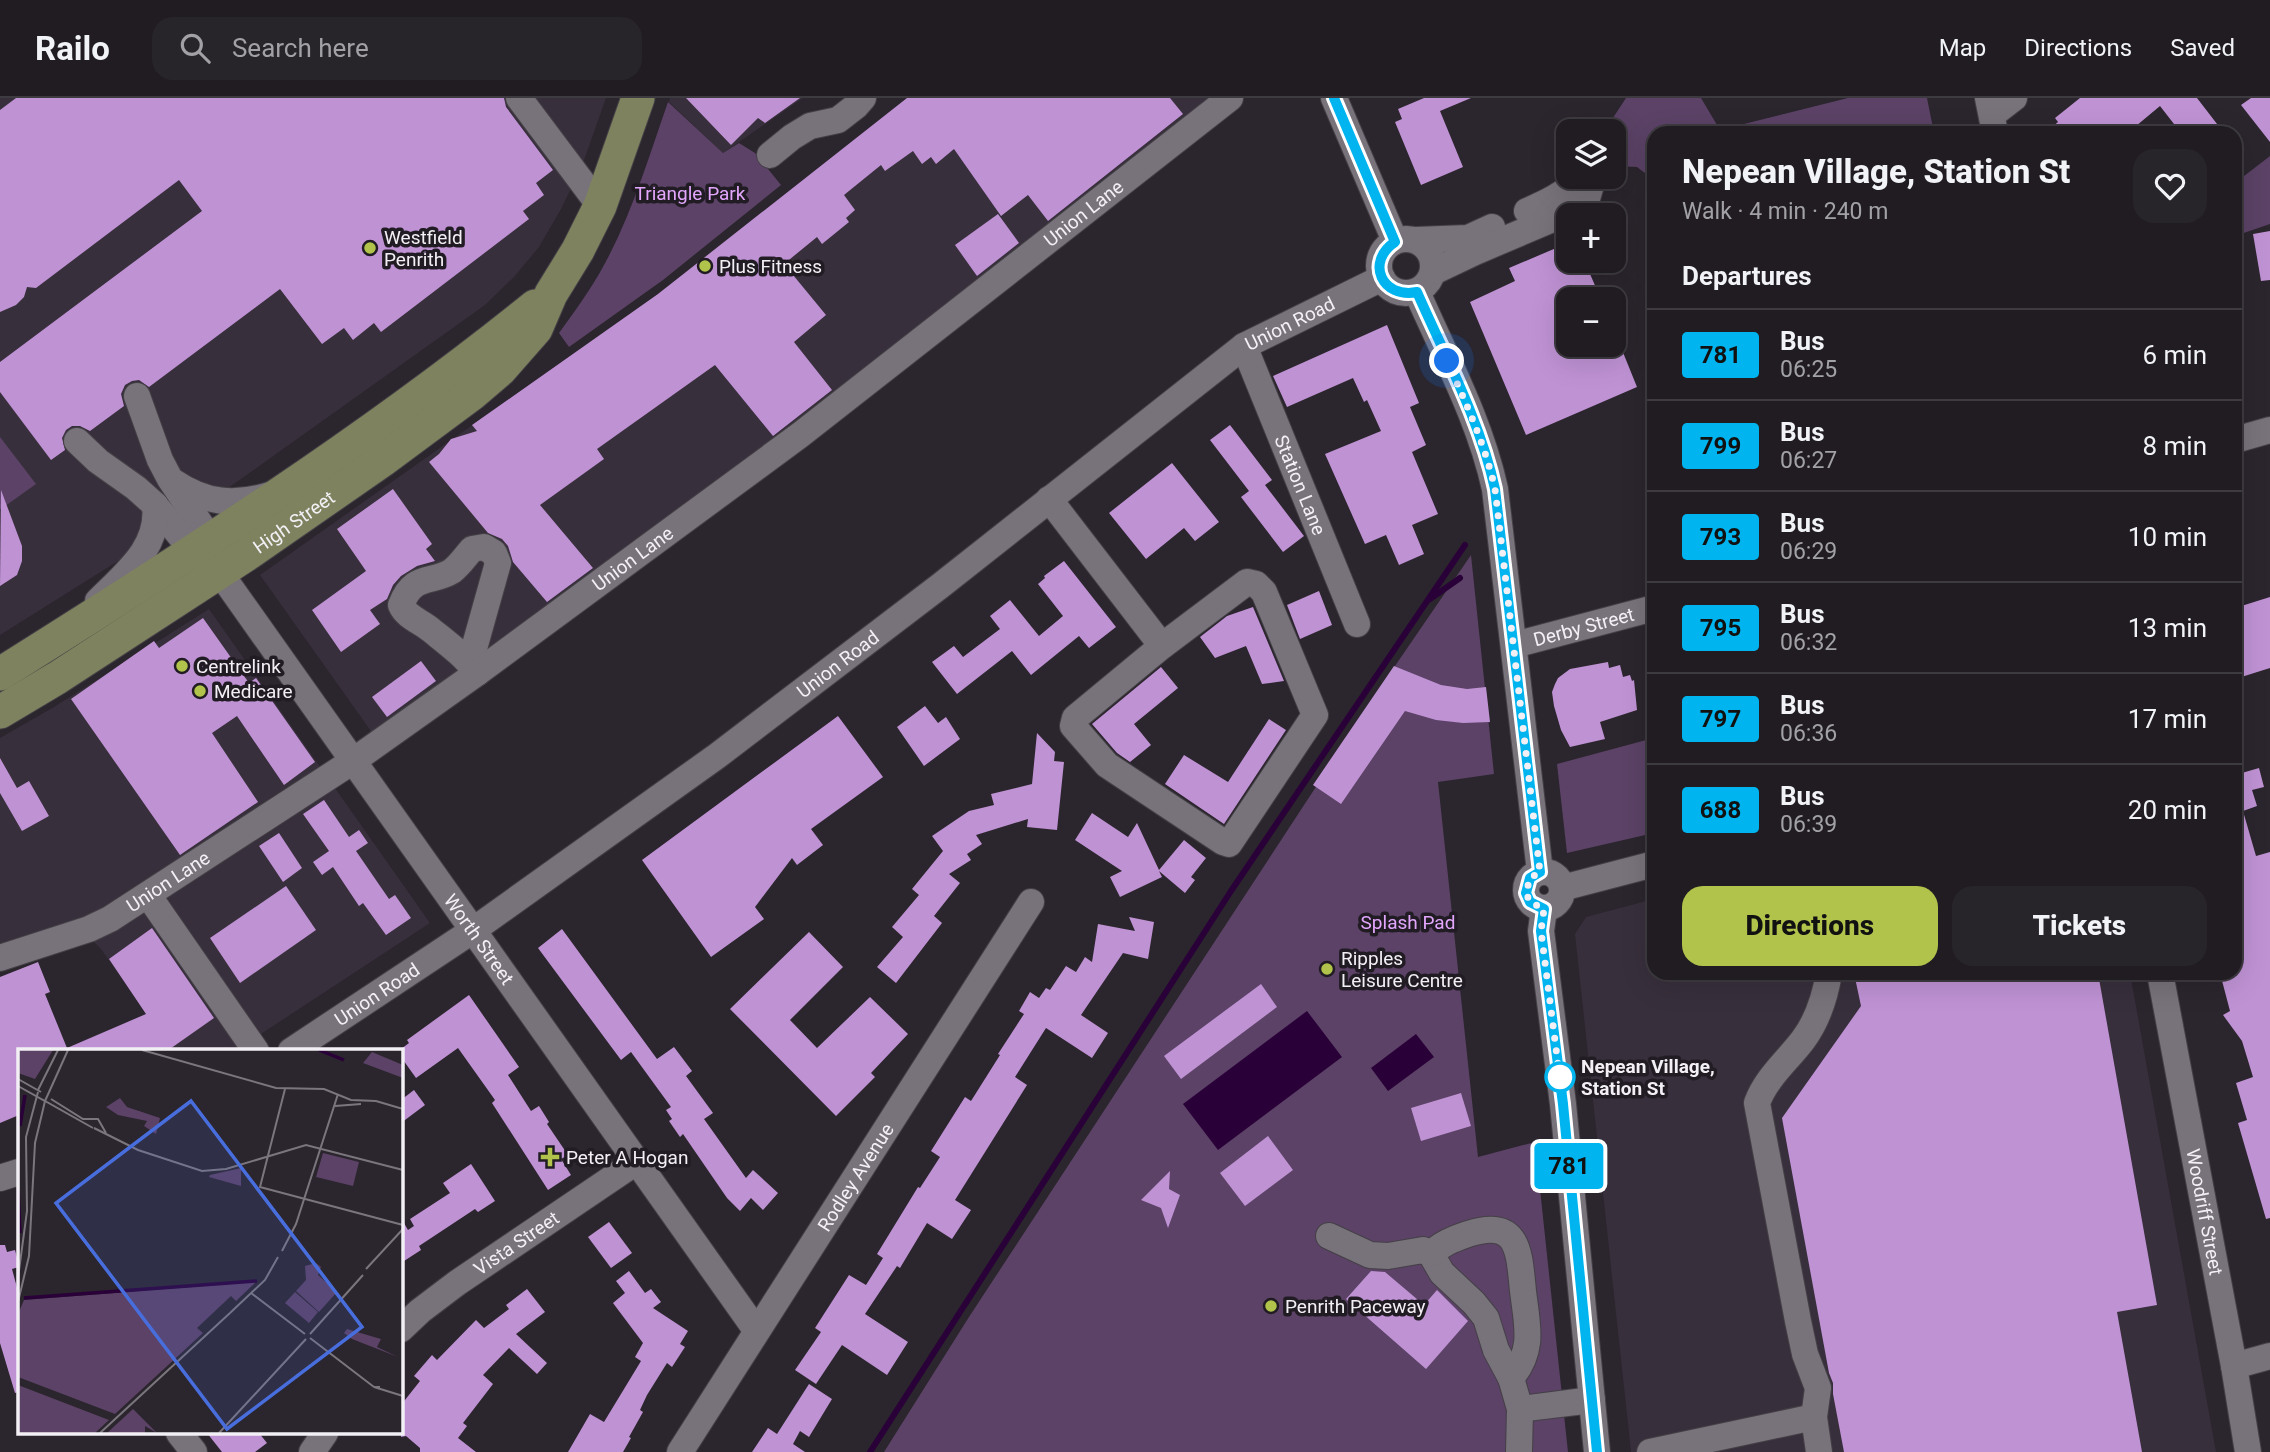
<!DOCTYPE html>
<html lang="en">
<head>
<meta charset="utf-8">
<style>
  body { margin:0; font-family:Roboto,sans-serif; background:#28252a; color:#f1f3f6; height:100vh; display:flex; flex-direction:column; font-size:26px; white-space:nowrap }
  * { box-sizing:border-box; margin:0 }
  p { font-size:23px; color:#a2a1a5 }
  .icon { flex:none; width:38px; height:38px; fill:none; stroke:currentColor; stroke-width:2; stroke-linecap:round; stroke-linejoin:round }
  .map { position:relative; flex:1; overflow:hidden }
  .sheet { position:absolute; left:1647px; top:28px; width:595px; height:854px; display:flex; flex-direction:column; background:#201c22; border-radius:21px; box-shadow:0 7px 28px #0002,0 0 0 2px #3d3a40 }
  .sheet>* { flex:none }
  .badge { padding:0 14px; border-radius:5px; font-size:24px; line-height:46px }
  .controls { position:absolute; left:1556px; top:21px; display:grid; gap:14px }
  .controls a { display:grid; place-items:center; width:70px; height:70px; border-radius:14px; background:#201c22; box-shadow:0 7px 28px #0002,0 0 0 2px #3d3a40; font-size:35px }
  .you { position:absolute; width:35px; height:35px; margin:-18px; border:5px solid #fff; border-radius:50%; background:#1a73e8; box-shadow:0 0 0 10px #1a73e833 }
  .map>.badge { position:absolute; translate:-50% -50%; box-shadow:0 0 0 4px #fff }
  h2 { padding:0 35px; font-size:26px; line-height:63px }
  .round { display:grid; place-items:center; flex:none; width:74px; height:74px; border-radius:21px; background:#28252a }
  .overview { display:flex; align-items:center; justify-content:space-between; height:119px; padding:0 35px }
  h1 { font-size:33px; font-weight:800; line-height:52px }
  .action { display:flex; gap:14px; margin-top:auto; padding:14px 35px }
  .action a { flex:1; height:80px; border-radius:21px; background:#b2c34c; color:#111; font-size:28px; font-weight:800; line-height:80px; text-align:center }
  .action a+a { background:#28252a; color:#f1f3f6 }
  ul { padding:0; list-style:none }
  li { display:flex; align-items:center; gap:21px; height:91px; padding:0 35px; border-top:2px solid #3d3a40 }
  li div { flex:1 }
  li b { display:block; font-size:26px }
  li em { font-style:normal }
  li .badge { min-width:77px; font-weight:700; text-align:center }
  header { display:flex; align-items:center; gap:42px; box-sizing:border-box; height:98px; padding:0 35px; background:#201c22; border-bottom:2px solid #3d3a40 }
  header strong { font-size:33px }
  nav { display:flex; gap:38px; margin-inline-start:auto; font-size:24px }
  .search { width:490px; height:63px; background:#28252a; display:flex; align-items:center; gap:18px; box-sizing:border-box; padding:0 24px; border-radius:21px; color:#a2a1a5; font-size:26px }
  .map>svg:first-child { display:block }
  .built { fill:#382f3c }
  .green { fill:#5b4266 }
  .water { fill:#2a0038 }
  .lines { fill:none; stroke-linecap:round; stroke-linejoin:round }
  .stream { stroke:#2a0038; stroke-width:6 }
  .building { fill:#bf92d4 }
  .minor-casing { stroke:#444046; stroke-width:28 }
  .major-casing { stroke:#444046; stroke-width:35 }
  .minor { stroke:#78727b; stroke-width:26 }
  .major { stroke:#7e825e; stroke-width:33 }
  .line-casing { stroke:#fff; stroke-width:16 }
  .line { stroke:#00b5ef; stroke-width:10 }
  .walk { stroke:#f3f0f5; stroke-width:7; stroke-dasharray:0 12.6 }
  .poi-dot { fill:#b2c34c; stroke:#211c23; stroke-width:2.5 }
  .stop-dot { fill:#fff; stroke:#00b5ef; stroke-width:3.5 }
  .labels { text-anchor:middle; stroke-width:7; stroke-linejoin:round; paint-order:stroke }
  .park-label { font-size:19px; fill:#e2a6fd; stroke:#211c23 }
  .street-label { font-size:19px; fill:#f3f0f5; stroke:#211c23 }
  .poi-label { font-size:19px; fill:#f3f0f5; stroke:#211c23; text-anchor:start }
  .stop-label { font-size:19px; font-weight:bold; fill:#f3f0f5; stroke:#211c23; text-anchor:start }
  .inset-river { fill:none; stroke:#2a0038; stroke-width:3.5 }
  .inset-road { fill:none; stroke:#7b767d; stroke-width:2 }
  .view { fill:#486ede; fill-opacity:0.15; stroke:#486ede; stroke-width:3.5 }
  .inset-edge { fill:none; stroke:#f3f0f5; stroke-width:3.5 }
</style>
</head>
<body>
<header>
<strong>Railo</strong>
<div class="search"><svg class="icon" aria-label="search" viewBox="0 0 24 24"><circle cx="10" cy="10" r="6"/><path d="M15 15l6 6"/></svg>Search here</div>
<nav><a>Map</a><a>Directions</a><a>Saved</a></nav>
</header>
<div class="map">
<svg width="2270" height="1354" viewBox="0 0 2270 1354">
  <rect width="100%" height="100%" fill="#2b252d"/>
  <g class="built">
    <path d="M0,0H606L582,68L561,111L539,149L514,179L485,207L182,423L0,537Z"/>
    <path d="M670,0H803L723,55L669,4Z"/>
    <path d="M907,0H1213L899,244L653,432L373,636L260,477L658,196Z"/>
    <path d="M209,511L430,825L235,953H173L101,851L75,825L0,848V640L54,609Z"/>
    <path d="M1654,801V875H2130L2216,1354H1631L1575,836L1586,819Z"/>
  </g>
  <g class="green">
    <path d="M1626,0H1701L1720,32L1848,0H1927L1934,35H1654V82L1637,69L1614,68V33L1605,32Z"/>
    <path d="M668,4L723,55L739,45L755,55L781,87L663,182L569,249L559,235C575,213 591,191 604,167C632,116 649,58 668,4Z"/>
    <path d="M2270,58V126L2235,138V85Z"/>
    <path d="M0,339L36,386L1,411H0Z"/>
    <path d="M1471,457L1494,676L1438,684L1478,1059L1535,1044L1568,1354H884L969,1219L1397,565Z"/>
    <path d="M1650,641L1654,673V735L1567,755L1557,666Z"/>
  </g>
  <g class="water">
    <path d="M1307,913L1342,959L1218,1052L1183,1006Z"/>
    <path d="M1416,936L1434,959L1388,993L1371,970Z"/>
  </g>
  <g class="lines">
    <g class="stream">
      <path d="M1430,501L1460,480"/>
      <path d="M870,1354L1231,793L1465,447"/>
    </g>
  </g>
  <g class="building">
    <path d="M16,0H504L506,9L553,72L536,85L544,97L523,113L529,121L381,234L374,225L353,242L344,230L322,246L280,191L149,289L139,282L132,283L125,287L121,296L124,308L90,333L80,328H72L66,332L62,340L65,352L51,362L0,294V264L202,113L179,82L36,190L27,189L24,199L16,207L0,214V12Z"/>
    <path d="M686,0H800L765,25L758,20L731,47Z"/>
    <path d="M907,0H1170L1183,16L1048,123L1028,97L1001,118L954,51L936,66L931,59L922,66L913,53L885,73L881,67L844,97L855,112L846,120L849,124L822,146L817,139L784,166L826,217L794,244L832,292L773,338L715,267L597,351L604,361L540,407L593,470L547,504L513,464L508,448L502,441L488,435L429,364L439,356L451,341L477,333L472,327L658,196Z"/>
    <path d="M1424,0H1471L1440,13L1463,69L1421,87L1395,24L1402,21L1398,11Z"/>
    <path d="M2080,0H2197L2224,35H2181L2160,8L2136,28L2141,35H2045L2058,24L2055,20Z"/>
    <path d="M2251,0H2270V44L2241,7Z"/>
    <path d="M998,116L1019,145L977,178L955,147Z"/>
    <path d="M2270,133V182L2261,183L2253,136Z"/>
    <path d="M1568,145V163H1621L1590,176L1601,201H1568V247H1620L1637,289L1526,337L1470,204L1515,183L1509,170Z"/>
    <path d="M1387,227L1419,305L1410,309L1426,347L1412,354L1438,416L1412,427L1424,456L1399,467L1386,437L1365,446L1325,356L1381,333L1367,302L1364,304L1353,280L1287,309L1273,278Z"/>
    <path d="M1230,327L1272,382L1265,387L1304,438L1283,454L1241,399L1249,393L1210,342Z"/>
    <path d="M1172,365L1219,424L1195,443L1184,430L1146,461L1109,415Z"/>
    <path d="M393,391L432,446L426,451L435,463L417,468L401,478L393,487L387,501L370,512L380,526L341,554L312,512L366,473L337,431Z"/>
    <path d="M1,392L22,448V463L17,477L0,488Z"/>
    <path d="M1064,463L1116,529L1089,550L1079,538L1031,577L1012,553L957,596L932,564L954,548L963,559L1000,531L990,518L1010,502L1039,538L1063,518L1038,486L1045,480L1044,478Z"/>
    <path d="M1319,493L1332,527L1300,541L1287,507Z"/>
    <path d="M2270,499V570L2235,581V510Z"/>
    <path d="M1253,509L1284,583L1262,586L1246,548L1215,560L1200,539L1227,518Z"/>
    <path d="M203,520L249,585L256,580L315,664L284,687L237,618L212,635L258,704L180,757L71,601L154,543L159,550Z"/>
    <path d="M421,563L436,583L387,619L372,599Z"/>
    <path d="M1608,564L1609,570L1620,567L1623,579L1630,577L1632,583L1634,582L1637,612L1600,624L1605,641L1570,649L1561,632L1554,608L1552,594L1555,586L1558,580L1570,571Z"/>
    <path d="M1394,568L1441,587L1467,591L1486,589L1490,624L1463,625L1436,622L1405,613L1341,706L1313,687Z"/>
    <path d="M1161,569L1178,590L1134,626L1151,647L1130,664L1117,655L1092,626Z"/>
    <path d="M925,608L938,625L946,619L960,641L924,668L897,629Z"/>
    <path d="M838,618L883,679L811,731L823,747L797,767L792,760L755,809L764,821L711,859L642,762Z"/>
    <path d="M1269,621L1286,632L1224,726L1165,686L1184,657L1228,684Z"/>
    <path d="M1037,635L1055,654L1054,663L1064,664L1057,732L1027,729L1028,721L976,737L982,746L967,756L971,762L949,776L960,785L934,818L942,825L896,885L877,869L903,839L892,829L919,797L912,791L943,753L932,738L969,713L994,707L991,696L1032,686Z"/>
    <path d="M0,660L17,690L29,683L49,718L22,733L0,695Z"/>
    <path d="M2259,670L2264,689L2252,692L2257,708L2243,713L2256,758L2270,754V1120L2266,1121L2238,1025L2247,1022L2236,985L2253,979L2242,943L2223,917L2230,913L2220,875H2235V677Z"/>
    <path d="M324,702L349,739L359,732L368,745L356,753L389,801L395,797L411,820L386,837L363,805L359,808L333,769L322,777L313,764L329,753L303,716Z"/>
    <path d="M1092,715L1128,739L1137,725L1159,772L1184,742L1206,760L1191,779L1195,782L1185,795L1159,773L1162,779L1120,799L1110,779L1122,773L1075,742Z"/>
    <path d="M279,735L302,770L283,784L259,748Z"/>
    <path d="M286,788L316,832L240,885L210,840Z"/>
    <path d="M1129,819L1154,824L1148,861L1123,855L1081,917L1108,935L1092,960L1046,930L1015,979L1027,987L955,1102L971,1112L952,1141L927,1125L900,1170L897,1168L865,1216L908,1244L887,1277L842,1247L816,1286L795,1272L821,1234L815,1230L849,1177L866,1187L883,1160L877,1156L918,1089L920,1090L940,1059L931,1053L965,999L971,1003L1000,957L998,956L1024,916L1019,913L1030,894L1039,900L1046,890L1050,892L1066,868L1076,874L1085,859L1092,864L1098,826L1135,833Z"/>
    <path d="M152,830L214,920L167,953H19V1017L0,1025V879L38,864L50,894L45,896L67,950L146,916L109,861Z"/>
    <path d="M562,831L657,961L674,949L692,973L686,978L713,1015L704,1021L746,1080L753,1072L778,1095L763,1112L751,1100L740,1113L727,1100L683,1036L680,1039L669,1023L672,1021L666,1012L671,1009L631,954L621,962L538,850Z"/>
    <path d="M809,834L843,869L790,922L817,950L870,899L908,936L871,975L875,979L836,1018L730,911Z"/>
    <path d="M1854,875H2098L2157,1207L2117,1214L2142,1354H1844L1833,1296V1285L1829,1275L1782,1020L1861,908Z"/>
    <path d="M1261,886L1277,909L1181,981L1164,958Z"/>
    <path d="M469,897L519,969L508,977L531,1013L539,1008L549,1024L547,1026L568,1057L561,1061L571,1077L548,1092L492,1005L495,1002L458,950L416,980L401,959V951L409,945L407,942Z"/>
    <path d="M414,992L425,1007L401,1025V1002Z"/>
    <path d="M1461,995L1471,1028L1421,1043L1411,1010Z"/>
    <path d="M1268,1038L1293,1072L1245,1108L1220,1075Z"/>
    <path d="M471,1066L495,1103L478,1114L475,1111L419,1148L421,1152L401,1165V1120L408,1132L414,1128L410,1121L450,1095L443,1085Z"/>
    <path d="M1170,1073L1169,1091L1180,1097L1168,1130L1161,1110L1141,1102Z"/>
    <path d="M609,1124L632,1155L611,1170L588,1139Z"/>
    <path d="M0,1147H5L7,1154L15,1152L19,1167V1169L12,1171L19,1197V1294L15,1295L0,1245Z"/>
    <path d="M629,1173L645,1195L651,1191L661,1204L653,1210L688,1233L680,1246L685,1249L672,1269L667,1265L647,1297L640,1312L643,1314L629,1339L631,1340L623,1354H568L590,1316L604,1324L641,1263L635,1259L643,1245L613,1205L625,1195L616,1183Z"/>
    <path d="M1371,1173L1385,1174L1424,1207L1437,1192L1468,1223L1426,1271L1346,1201Z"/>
    <path d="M527,1191L545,1214L516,1236L547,1265L537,1276L509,1250L483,1277L493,1286L463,1325L467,1328L458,1340L476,1354H420V1350L406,1338L401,1339V1307L420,1283L414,1278L432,1257L437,1262L476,1222L484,1230L509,1211L506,1207Z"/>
    <path d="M809,1286L832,1301L809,1339L800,1333L793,1346L805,1354H752L768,1330L777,1336Z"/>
    <path d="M207,1335H259L267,1345L255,1354H222Z"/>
  </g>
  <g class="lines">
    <defs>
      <g id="minor">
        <path d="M519,0L600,108"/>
        <path d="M1334,0L1395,143"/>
        <path d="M1988,0L1995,35"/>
        <path d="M1992,17L2014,0"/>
        <path d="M770,57L792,39L810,28L838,22L856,8L863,0"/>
        <path d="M1527,113C1548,104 1565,96 1580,79"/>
        <circle cx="1406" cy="168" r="27"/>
        <path d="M1416,142L1468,140L1492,129"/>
        <path d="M1433,174L1475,154L1569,114L1587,101L1591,87L1587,79"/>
        <path d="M1417,194C1445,258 1480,322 1495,391L1540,774"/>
        <path id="s1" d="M1244,248L1357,526"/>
        <path d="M137,298L160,362L170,381L201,427V448"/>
        <path d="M2235,342L2270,332"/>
        <path id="s2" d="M77,343L98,363L136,390L155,407L182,440L201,448L756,1232"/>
        <path d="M174,384C205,405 234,408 270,397"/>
        <path d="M1049,401L1162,548"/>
        <path d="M1247,484L1256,486L1264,494L1315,617L1229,746L1223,744L1107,667L1073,628L1075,620L1162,548Z"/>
        <path d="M98,503C126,475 160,449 155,407"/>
        <path id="s3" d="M1514,547L1654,510"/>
        <path d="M470,565L498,465L494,455L484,449L472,451C465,459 460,467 452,473C431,486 413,475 401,507C406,519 422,524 431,532C447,545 465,558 477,575"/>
        <circle cx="1544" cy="792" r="18"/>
        <path d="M1562,790L1654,766"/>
        <path d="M148,797L256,953"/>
        <path d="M1544,811L1541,833L1563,1006L1597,1354"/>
        <path id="s4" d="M0,860L89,831L110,821L353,663L477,575L800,337L1230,0"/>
        <path id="s5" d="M2160,875L2234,1268L2248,1354"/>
        <path id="s6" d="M291,953L472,833L717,658L940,488L1244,248L1382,180"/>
        <path d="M0,1080L19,1074"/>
        <path d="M1329,1138L1370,1157L1388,1158L1423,1152L1431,1156L1442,1175L1474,1205L1486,1220L1496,1252L1511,1280L1520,1311L1519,1354"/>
        <path d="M1431,1156C1442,1145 1454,1141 1468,1136C1520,1119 1519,1155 1523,1193C1527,1227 1535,1252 1511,1280"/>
        <path id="s7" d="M401,1231L420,1213L457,1185L636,1064"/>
        <path d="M2234,1268L2270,1258"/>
        <path d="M1520,1311L1592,1302"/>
        <path d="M179,1335L194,1354"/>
        <path d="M312,1354L325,1335"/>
        <path id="s8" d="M680,1354L1031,804"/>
        <path d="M1650,1354L1814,1319"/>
        <path d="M1819,1354L1814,1319L1818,1290L1805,1256L1798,1223L1757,1005C1766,980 1787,963 1803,942C1818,922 1825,899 1829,875"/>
      </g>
      <g id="major">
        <path d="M0,576C183,461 367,344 535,208"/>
        <path id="s9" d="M0,614L57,580L249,455L383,362L472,296L500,272L536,231L551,196L578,152L600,108L638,0"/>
      </g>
    </defs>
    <use href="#minor" class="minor-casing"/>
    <use href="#major" class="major-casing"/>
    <use href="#minor" class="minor"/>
    <use href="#major" class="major"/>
  </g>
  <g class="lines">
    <defs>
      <path id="line" d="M1334,0L1395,144C1365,164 1382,201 1417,194C1445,258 1480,322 1495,391L1540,774L1530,780L1526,795L1530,804L1544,811L1541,833L1563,1006L1597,1354"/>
    </defs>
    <use href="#line" class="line-casing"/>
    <use href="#line" class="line"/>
    <path class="walk" d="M1447,263C1466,305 1485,346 1495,391L1540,774L1530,780L1526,795L1530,804L1544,811L1541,833L1560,982V979"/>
  </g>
  <g class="poi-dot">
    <circle cx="370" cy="150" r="7"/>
    <circle cx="705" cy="168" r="7"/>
    <circle cx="182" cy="568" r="7"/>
    <circle cx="200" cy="593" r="7"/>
    <circle cx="1327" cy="871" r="7"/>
    <path d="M546.5 1048.5h7v7h7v7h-7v7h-7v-7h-7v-7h7z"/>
    <circle cx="1271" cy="1208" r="7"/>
  </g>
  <circle class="stop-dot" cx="1560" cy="979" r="14"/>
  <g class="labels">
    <g class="park-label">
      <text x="690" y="102">Triangle Park</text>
      <text x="1408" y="831">Splash Pad</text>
    </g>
    <g class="street-label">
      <text dy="7" stroke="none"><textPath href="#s4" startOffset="1320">Union Lane</textPath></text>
      <text dy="7" stroke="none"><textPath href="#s6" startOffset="1237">Union Road</textPath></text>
      <text dy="7" stroke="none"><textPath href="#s1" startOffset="150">Station Lane</textPath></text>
      <text dy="7" stroke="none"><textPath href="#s9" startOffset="350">High Street</textPath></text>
      <text dy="7" stroke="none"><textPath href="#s4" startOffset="752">Union Lane</textPath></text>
      <text dy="7" stroke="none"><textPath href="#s3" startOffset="72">Derby Street</textPath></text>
      <text dy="7" stroke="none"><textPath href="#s6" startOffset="670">Union Road</textPath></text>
      <text dy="7" stroke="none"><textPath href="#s4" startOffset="186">Union Lane</textPath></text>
      <text dy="7" stroke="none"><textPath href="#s2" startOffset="646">Worth Street</textPath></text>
      <text dy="7" stroke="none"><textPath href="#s6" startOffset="103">Union Road</textPath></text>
      <text dy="7" stroke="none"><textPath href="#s8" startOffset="326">Rodley Avenue</textPath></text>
      <text dy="7" stroke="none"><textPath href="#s5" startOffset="243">Woodriff Street</textPath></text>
      <text dy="7" stroke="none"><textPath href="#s7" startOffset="144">Vista Street</textPath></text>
    </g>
    <g class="poi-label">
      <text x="384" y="146">Westfield<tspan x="384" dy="22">Penrith</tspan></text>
      <text x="719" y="175">Plus Fitness</text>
      <text x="196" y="575">Centrelink</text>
      <text x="214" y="600">Medicare</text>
      <text x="1341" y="867">Ripples<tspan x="1341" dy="22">Leisure Centre</tspan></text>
      <text x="566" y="1066">Peter A Hogan</text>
      <text x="1285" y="1215">Penrith Paceway</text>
    </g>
    <g class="stop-label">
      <text x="1581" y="975">Nepean Village,<tspan x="1581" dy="22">Station St</tspan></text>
    </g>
  </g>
  <g transform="translate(18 951)">
    <rect width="385" height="385" fill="#2b252d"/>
    <path d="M0,1H35L17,30L0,24ZM354,3L385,16V29L345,14ZM102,49L109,58L142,69L138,85L126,77L129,72L100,66L88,58ZM305,104L341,113L335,137L298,128ZM223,119V137L191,128L192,126ZM298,214L303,218L300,226L319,243L301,263L278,242L288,231L287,217ZM238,233L218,252L213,247L179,279L185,284L97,365L0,328V265L6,251ZM277,243L300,263L291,274L267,254ZM329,280L363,290L359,298L380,308L334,290L326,284ZM0,336L91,371L77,384H0ZM115,360L139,384L127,377V384H89Z" fill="#5b4266"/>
    <path class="inset-river" d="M301,1L326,11M2,77L7,46M0,141L2,184M6,249L239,232"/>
    <path class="inset-road" d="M124,1L258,39L306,40L333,51L358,52L385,60M0,30L23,43M0,37L27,52L50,1M267,40L242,138L385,176M20,41L40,1M33,50L65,70H80L88,84M317,57L343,55M76,79L120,101L184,122L208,120L288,96L385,121M264,202L278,175L320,45M348,220L385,180M0,229L9,162L8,88L20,43M233,244L287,285M0,253L11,207L17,94L27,52L75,79M212,264L247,231L260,208M292,285L345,226M292,289L356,338M362,338H356L385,347M82,384L212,264M201,384L288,290"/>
    <path class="view" d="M173,52L344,278L209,380L38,154Z"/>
    <rect width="385" height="385" class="inset-edge"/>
  </g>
</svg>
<div class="controls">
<a><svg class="icon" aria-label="layers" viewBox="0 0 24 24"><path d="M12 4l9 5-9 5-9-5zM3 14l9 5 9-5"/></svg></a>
<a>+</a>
<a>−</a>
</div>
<div class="you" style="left:1447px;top:263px"></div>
<b class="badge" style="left:1569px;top:1068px;background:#00b5ef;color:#111">781</b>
<section class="sheet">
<div class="overview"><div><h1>Nepean Village, Station St</h1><p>Walk · 4 min · 240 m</p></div><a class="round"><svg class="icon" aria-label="heart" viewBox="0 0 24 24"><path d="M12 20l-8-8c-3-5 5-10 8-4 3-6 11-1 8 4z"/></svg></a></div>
<h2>Departures</h2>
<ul>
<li><span class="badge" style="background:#00b5ef;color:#111">781</span><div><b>Bus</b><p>06:25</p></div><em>6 min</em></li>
<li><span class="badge" style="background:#00b5ef;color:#111">799</span><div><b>Bus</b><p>06:27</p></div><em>8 min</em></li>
<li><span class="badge" style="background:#00b5ef;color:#111">793</span><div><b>Bus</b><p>06:29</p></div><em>10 min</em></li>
<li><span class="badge" style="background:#00b5ef;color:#111">795</span><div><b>Bus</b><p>06:32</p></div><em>13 min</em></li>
<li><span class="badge" style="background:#00b5ef;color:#111">797</span><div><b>Bus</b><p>06:36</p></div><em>17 min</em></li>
<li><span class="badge" style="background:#00b5ef;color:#111">688</span><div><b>Bus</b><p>06:39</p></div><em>20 min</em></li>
</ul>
<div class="action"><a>Directions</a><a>Tickets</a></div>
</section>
</div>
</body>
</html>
